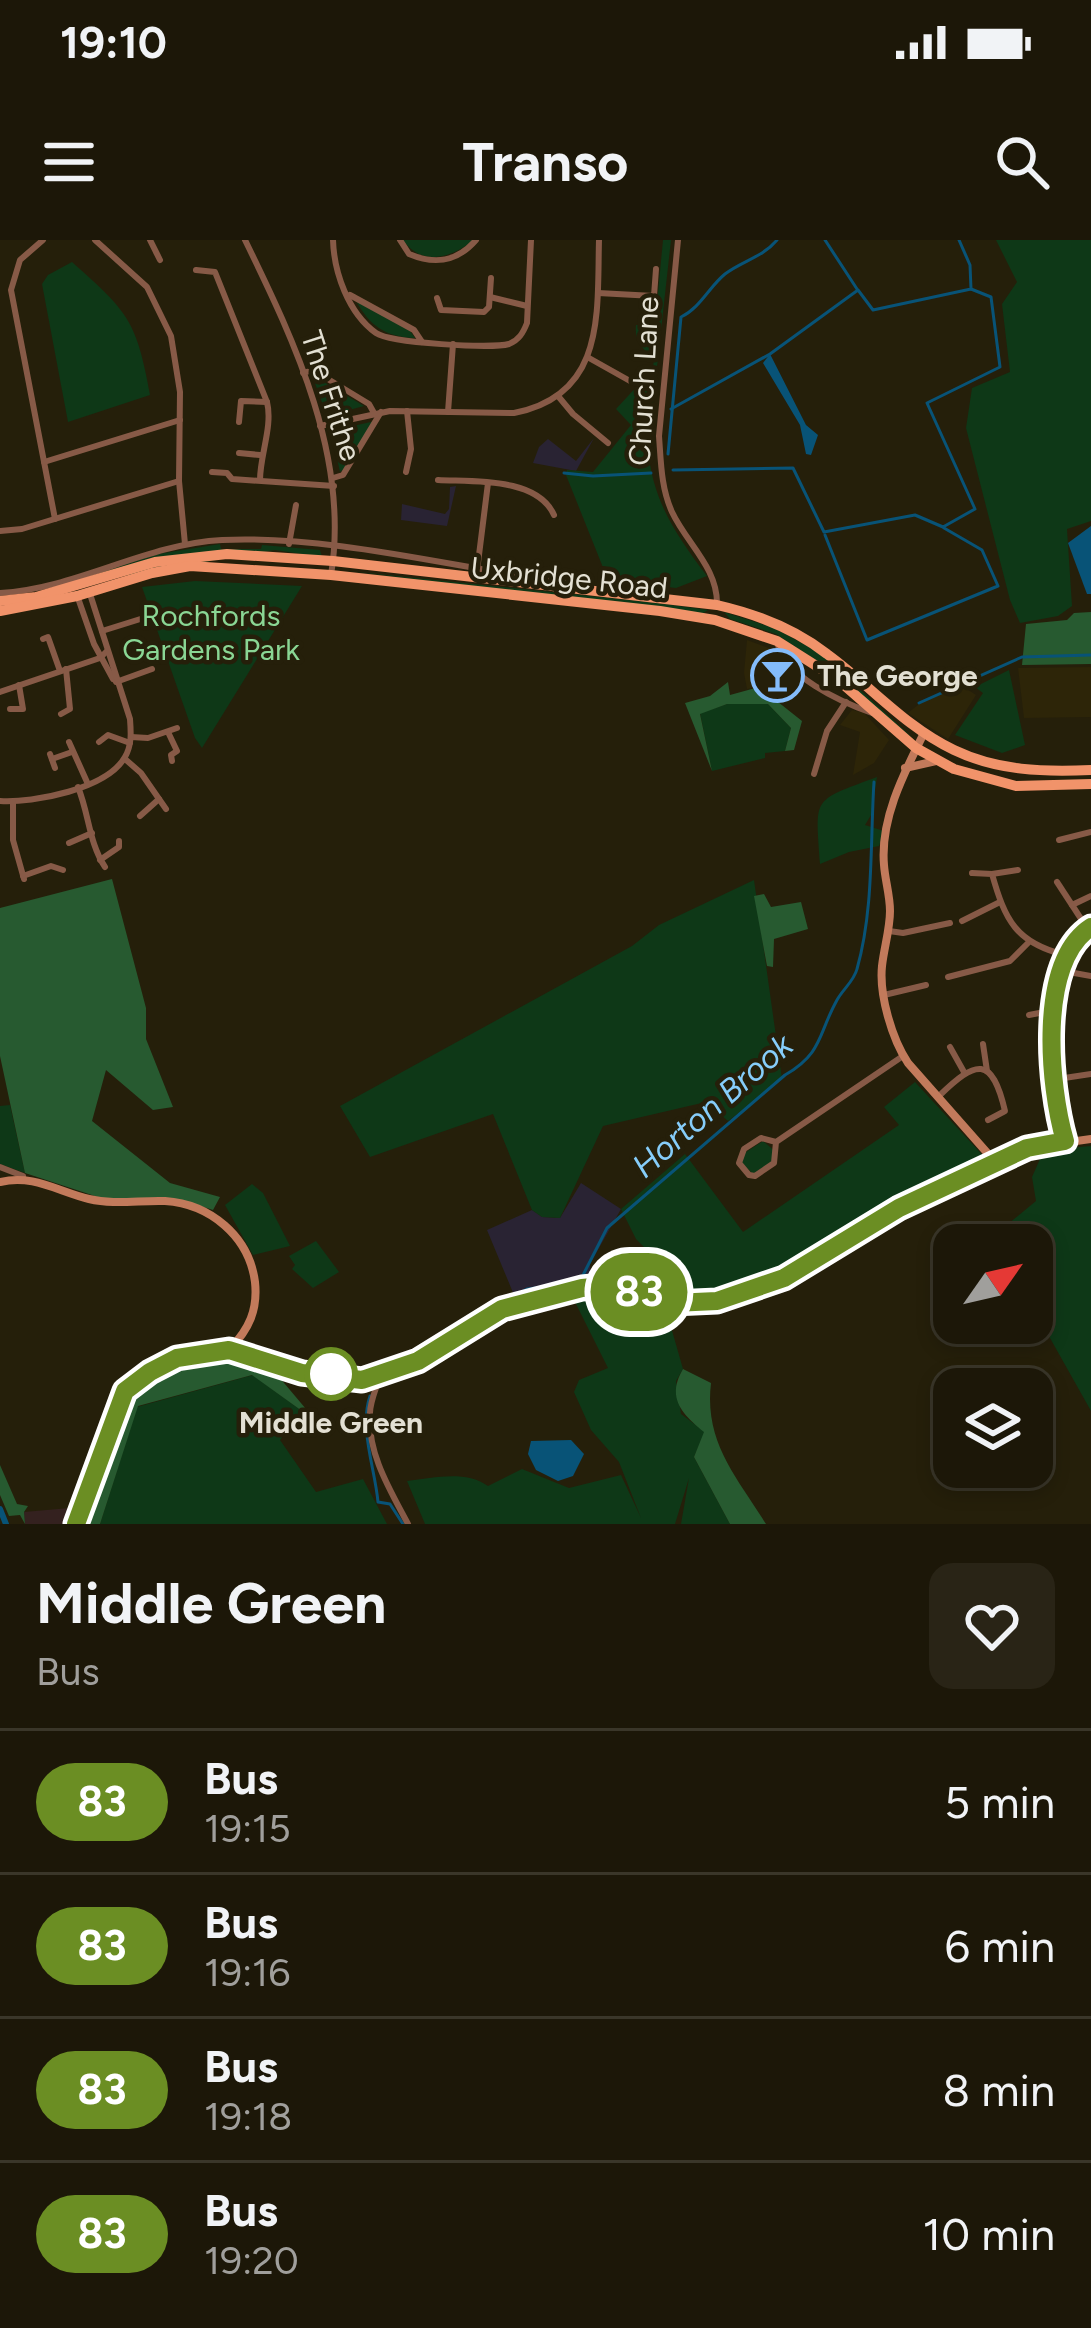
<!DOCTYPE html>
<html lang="en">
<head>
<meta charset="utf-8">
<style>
  body { margin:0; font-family:Figtree,sans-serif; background:#292416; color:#f1f3f6; height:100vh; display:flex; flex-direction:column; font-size:45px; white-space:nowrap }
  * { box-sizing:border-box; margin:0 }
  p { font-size:39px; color:#a09f9c }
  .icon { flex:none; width:66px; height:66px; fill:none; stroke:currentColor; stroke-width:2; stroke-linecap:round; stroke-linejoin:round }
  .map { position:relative; height:1284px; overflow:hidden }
  .panel { display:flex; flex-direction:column; background:#1c1708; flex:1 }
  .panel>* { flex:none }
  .badge { padding:0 24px; border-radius:39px; font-size:42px; line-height:78px }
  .needle { width:78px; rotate:56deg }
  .buttons { position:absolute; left:933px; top:984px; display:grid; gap:24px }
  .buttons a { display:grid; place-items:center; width:120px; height:120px; border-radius:24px; background:#1c1708; box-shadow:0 6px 18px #0003,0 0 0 3px #3a3629; font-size:60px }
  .map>.badge { position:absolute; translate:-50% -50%; box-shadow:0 0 0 6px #fff }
  .round { display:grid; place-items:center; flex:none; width:126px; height:126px; border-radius:24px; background:#292416 }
  .headline { display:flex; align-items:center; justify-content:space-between; height:204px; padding:0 36px }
  h1 { font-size:57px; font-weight:700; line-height:90px }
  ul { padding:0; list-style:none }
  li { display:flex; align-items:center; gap:36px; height:144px; padding:0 36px; border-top:3px solid #3a3629 }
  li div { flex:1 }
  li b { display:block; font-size:45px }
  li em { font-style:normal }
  li .badge { min-width:132px; font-weight:700; text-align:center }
  .status { display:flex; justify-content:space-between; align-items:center; height:84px; padding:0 60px; background:#1c1708; direction:ltr }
  .status svg { height:33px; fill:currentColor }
  header { display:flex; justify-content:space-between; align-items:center; height:156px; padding:0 36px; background:#1c1708; font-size:54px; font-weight:700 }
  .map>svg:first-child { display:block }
  .built { fill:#2d2508 }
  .industrial { fill:#292333 }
  .education { fill:#34211f }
  .green { fill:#0e3817 }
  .forest { fill:#275a30 }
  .water { fill:#085377 }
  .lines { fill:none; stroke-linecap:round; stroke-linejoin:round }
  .stream { stroke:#085377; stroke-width:3 }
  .canal { stroke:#085377; stroke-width:6 }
  .street { stroke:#875a47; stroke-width:6 }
  .secondary { stroke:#c27a5b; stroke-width:8 }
  .primary { stroke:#f1936a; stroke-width:10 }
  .line-casing { stroke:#fff; stroke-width:27 }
  .line { stroke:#6b8e23; stroke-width:18 }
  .stop-dot { fill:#fff; stroke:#6b8e23; stroke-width:6 }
  .labels { text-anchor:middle; stroke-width:9; stroke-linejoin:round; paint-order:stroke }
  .street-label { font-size:30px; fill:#e3e0d3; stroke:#251f0a }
  .park-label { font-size:30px; fill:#8ad694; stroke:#251f0a }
  .poi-label { font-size:30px; font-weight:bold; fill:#e3e0d3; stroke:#251f0a; text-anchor:start }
  .stop-label { font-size:30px; font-weight:bold; fill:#e3e0d3; stroke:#251f0a }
  .water-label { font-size:33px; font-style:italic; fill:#86cdfa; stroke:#251f0a }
</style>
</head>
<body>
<div class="status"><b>19:10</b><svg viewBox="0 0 49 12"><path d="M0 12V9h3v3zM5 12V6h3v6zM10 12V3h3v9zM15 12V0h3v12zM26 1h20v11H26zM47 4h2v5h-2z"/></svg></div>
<header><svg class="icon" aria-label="menu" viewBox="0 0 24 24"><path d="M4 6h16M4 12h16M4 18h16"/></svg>Transo<svg class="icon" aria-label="search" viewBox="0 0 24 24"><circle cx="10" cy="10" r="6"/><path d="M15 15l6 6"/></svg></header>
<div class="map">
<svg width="1091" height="1284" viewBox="0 0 1091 1284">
  <rect width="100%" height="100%" fill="#251f0a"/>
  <g class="built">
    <path d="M747,400L774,410L801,438L747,449L744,433Z"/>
    <path d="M1091,427V477L1024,478L1018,428Z"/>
    <path d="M959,444L976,455L948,499L908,473L923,461Z"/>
    <path d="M852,470L864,473L889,500L874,523L853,535L860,492L840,485Z"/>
  </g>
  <g class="industrial">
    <path d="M594,198L576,231L533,223L539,207L548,199L576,221Z"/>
    <path d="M456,246L447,286L401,280L402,264L445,274L449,269L450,247Z"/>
    <path d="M581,943L621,969L590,1024L591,1039L514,1055L487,990L532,970L542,977L560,978Z"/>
  </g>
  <path class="education" d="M81,1267L74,1284H25L24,1272Z"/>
  <g class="green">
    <path d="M403,0H474C451,18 422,27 403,0Z"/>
    <path d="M663,0H671L648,208C652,260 676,295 707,336L676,348L608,340L566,235L567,230L593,232L631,185L616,169L653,129L654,119C643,109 634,101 636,85H646L647,57L657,63Z"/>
    <path d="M996,0H1091V281L1067,289L1072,366L1058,376L1020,383L1010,360L966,188L972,148L1010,132L1002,64L1017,42Z"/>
    <path d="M72,22C129,73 136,80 150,155L68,182L42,44L48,35Z"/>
    <path d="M356,61L410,91L415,98C385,97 370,86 356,61Z"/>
    <path d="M312,135L364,166L327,176Z"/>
    <path d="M375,181L344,229L340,232L331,191Z"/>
    <path d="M220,304L221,309H261L262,305L320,310L322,317L275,310L47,349L158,314Z"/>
    <path d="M349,331L657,363L708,370L702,374Z"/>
    <path d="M195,341L302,346L202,508L195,498L142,347Z"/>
    <path d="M724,372L774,388L820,413L915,500L826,427L776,394L730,379Z"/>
    <path d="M1009,430L1025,505L1002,513L955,495L983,453L975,447Z"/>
    <path d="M727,464H768L791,488L785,511L765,513V518L712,531L700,473Z"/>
    <path d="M877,537L871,575L865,585L884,591L879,606L849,612L820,624C816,556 810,562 877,537Z"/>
    <path d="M754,640L782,839L728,881L706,862L603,886L560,978L542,977L532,970L493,874L370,917L340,866L632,706L659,685Z"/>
    <path d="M915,842L988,921C958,936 925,947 895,964C813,1011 761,1063 661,1056L669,1044L645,1022L651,1014L636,999L621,969L685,914L743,992L899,885L884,867Z"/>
    <path d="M10,865L25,933L0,924V866Z"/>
    <path d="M763,901L776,912V919L753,934L742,923L743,914Z"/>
    <path d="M1091,906V1171L1032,1066V1005H1007L1002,989L1036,961L1032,937L1044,910Z"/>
    <path d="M252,944L263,953L290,1006L253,1015L225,965Z"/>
    <path d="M316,1001L339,1032L313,1048L292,1029L295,1025L289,1016Z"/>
    <path d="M571,1054L625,1056L667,1073L683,1129L676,1141L681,1174L705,1192L694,1217L730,1284H681L689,1238L675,1284H425L407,1241C434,1238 465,1230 488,1246L522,1229L569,1248L621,1235L641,1278L619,1222L591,1190L574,1152L579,1140L608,1128Z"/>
    <path d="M253,1135L302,1171L280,1200L316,1252L363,1239L387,1284H100L137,1167Z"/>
  </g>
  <g class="forest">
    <path d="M1091,372V424L1022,425L1026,384L1067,380L1074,373Z"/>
    <path d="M728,442L730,455L759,447L802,481L794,510L785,511L791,488L768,464H727L700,474L712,531L685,463L710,456Z"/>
    <path d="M112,639L146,768V799L173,867L153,870L106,830L92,881L170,943L220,957L213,970L185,961L104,959L25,933L0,816V668Z"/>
    <path d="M764,654L771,667L801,662L808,689L774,699L773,727L767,726L754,656Z"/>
    <path d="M234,1118L279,1137L306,1169L302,1171L252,1135L138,1166L100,1284H82L129,1152L161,1134L199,1122Z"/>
    <path d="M683,1129L711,1143C704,1202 736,1236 766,1284H730L694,1217L704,1192C682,1174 666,1158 683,1129Z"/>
    <path d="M0,1225L17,1264L28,1266L24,1272L25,1284L20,1275L9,1276L0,1255Z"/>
  </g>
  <g class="water">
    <path d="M770,114L806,185L818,195L811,215L806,214L800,185L763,123Z"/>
    <path d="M1091,286V354H1087L1068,303Z"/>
    <path d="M571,1200L584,1214L573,1236L558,1241L536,1230L528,1214L531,1201Z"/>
  </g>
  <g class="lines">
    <g class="stream">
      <path d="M825,0L857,49"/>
      <path d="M671,169L770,114L858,50L873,70L971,49L970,25L959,0"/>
      <path d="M668,214L681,77C700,68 709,47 725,34C742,21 763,17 777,0"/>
      <path d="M673,230L793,228L824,292L915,275L943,287L975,269L927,163L1000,127L991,57L971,49"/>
      <path d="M564,233L593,236L651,233"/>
      <path d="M825,295L867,400L998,346L982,310L944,288"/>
      <path d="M919,463L1022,417L1091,415"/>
      <path d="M426,1109L527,1049L579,1043L607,988L785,835C823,813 818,794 837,760C843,749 854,741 857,729C874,669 870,603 874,542"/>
      <path d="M370,1156C359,1189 375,1228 378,1262L390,1264L403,1284"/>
    </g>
    <path class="canal" d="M0,1269L6,1284"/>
    <g class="street">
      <path d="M43,0L20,20L11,50L55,279"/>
      <path d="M95,0L147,47L171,96L180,152L179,241L185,304"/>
      <path d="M150,0L160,20"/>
      <path d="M245,0C295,102 350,219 331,335"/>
      <path d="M333,0C334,32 348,73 376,93C390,103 492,109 509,104C519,100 523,93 527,83L531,0"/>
      <path d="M400,0L409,14C435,25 457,22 476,0"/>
      <path d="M678,0L659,196C661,222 661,248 672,272C687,304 718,328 717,365"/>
      <path d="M196,30L215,32L267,162C273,186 260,215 260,240"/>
      <path d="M598,53L654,56L656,29"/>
      <path d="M350,55L414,90L422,102"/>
      <path d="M490,57L527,66"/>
      <path d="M437,58L441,70L484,72L489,67L491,38"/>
      <path d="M589,118L630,141"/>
      <path d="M303,133L313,130L369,164L374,173"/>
      <path d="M558,156L573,174L608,203"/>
      <path d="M448,172L453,104"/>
      <path d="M239,182L241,161L267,162"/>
      <path d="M320,186L390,171L514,173C606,155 597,73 599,0"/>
      <path d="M239,213L260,215"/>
      <path d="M44,222L180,180"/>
      <path d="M212,232L227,233L232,239L334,246"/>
      <path d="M406,232L411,209L407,171"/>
      <path d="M333,238L343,235L381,172"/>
      <path d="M438,240C474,242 537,237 554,275"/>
      <path d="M0,291L22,289L179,241"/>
      <path d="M289,304L296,265"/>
      <path d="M477,331L488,243"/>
      <path d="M0,353C76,349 145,304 222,300C334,295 456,328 567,343"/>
      <path d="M78,358L94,404L113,439"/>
      <path d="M102,391L150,376"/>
      <path d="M43,399L48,397L60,431"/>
      <path d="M777,401C783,436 841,462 872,473"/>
      <path d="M116,442L152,429"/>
      <path d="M0,452L100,418L107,411"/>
      <path d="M10,469H23L19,445"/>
      <path d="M61,474L70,469L66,429"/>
      <path d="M168,492L177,511L171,515L172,521"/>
      <path d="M131,497L148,498L177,488"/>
      <path d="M69,502L87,542"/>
      <path d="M99,502L108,495L130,503"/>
      <path d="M50,514L55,528"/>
      <path d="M52,519L72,512"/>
      <path d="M125,519L141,533L166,569"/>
      <path d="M814,534L827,491L846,462"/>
      <path d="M78,547C89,574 89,603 105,627"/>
      <path d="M0,561C34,563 107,549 125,517C132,505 131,492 130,479L90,354"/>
      <path d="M13,562V600L24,639"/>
      <path d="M140,576L159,559"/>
      <path d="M1059,600L1091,592"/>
      <path d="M69,603L92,593"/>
      <path d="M100,620L119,607V601"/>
      <path d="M972,633L992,634C1005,680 1016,703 1065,715"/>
      <path d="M992,634L1018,630"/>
      <path d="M23,636L51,626L63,630"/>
      <path d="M1057,642L1087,688"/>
      <path d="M1072,665L1091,656"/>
      <path d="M962,681L1000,662"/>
      <path d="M889,691L903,693L950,683"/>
      <path d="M1063,731L1091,736"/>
      <path d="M948,737L1010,721L1028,703"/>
      <path d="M884,755L926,745"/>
      <path d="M1029,775L1055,770"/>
      <path d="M983,804L987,831"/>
      <path d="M950,807L964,832"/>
      <path d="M1051,840L1091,834"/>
      <path d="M939,856C976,820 992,815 1005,871L988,880"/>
      <path d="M1065,901C1049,846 1037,722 1091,687"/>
      <path d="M776,902L761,898L744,909L739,923L749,935L755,936L774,923L776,902L903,816"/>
      <path d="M0,927L23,936"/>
      <path d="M380,1135C377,1147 370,1161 370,1173C367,1213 390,1250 408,1284"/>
    </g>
    <g class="secondary">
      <path d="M924,493C904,533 880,579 884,625C885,640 890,655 890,671C890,689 884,708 882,726C879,755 892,799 908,823L997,924"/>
      <path d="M905,528L936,521"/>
      <path d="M0,942C33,934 57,951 89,959C114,965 140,960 165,961C210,964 249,996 255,1042C258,1070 249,1089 230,1109"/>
      <path d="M76,1284L125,1151L177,1118L229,1110L302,1133L362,1140L418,1121L502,1069L582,1048L613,1045L673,1063L717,1061L784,1038L900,968L1027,908L1091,899"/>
    </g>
    <g class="primary">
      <path d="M0,361L36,357L155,322L227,314L333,321L717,365C756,374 795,389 827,414C871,446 904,486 954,510C998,531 1043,532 1091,530"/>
      <path d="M0,371L77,356L152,333L190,326L331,335L660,371L715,380L777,401L837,439L916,508L954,529L1016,546L1091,544"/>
    </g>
  </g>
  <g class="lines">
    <defs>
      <path id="line" d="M76,1284L125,1151L150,1132L177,1118L229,1110L302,1133L362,1140L418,1121L502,1069L582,1048L613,1045L673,1063L717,1061L784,1038L899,968L1027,908L1065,901C1049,846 1037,722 1091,687"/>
    </defs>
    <use href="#line" class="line-casing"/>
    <use href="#line" class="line"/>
  </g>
  <defs>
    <symbol id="bar-ring" viewBox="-11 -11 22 22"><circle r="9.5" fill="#251f0a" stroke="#84bcfb" stroke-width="1.5"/><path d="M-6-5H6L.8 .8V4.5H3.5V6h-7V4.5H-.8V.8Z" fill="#84bcfb"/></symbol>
  </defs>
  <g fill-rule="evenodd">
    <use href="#bar-ring" x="748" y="406" width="59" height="59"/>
  </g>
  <circle class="stop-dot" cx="331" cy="1134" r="24"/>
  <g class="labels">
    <g class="street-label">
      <text transform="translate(644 141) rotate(-87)" y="10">Church Lane</text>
      <text transform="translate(331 156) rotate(72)" y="10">The Frithe</text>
      <text transform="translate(569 338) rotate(6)" y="10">Uxbridge Road</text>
    </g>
    <g class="park-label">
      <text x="211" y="386">Rochfords<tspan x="211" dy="34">Gardens Park</tspan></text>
    </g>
    <g class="poi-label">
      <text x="817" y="446">The George</text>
    </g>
    <g class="stop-label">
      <text x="331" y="1193">Middle Green</text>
    </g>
    <g class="water-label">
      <text transform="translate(712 865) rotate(-41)" y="12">Horton Brook</text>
    </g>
  </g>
</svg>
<div class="buttons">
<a><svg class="needle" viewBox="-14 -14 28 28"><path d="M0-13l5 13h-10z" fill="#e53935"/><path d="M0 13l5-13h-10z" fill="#a09f9c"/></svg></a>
<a><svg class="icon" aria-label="layers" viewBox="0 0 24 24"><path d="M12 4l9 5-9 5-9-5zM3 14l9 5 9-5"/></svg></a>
</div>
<b class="badge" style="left:639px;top:1052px;background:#6b8e23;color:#fff">83</b>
</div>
<section class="panel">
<div class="headline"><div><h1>Middle Green</h1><p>Bus</p></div><a class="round"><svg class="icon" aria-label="heart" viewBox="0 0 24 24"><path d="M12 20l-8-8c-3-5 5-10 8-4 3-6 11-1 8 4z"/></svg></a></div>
<ul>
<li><span class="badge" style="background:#6b8e23;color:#fff">83</span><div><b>Bus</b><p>19:15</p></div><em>5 min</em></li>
<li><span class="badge" style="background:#6b8e23;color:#fff">83</span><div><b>Bus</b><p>19:16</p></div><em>6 min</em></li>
<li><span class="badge" style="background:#6b8e23;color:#fff">83</span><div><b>Bus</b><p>19:18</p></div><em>8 min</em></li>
<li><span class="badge" style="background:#6b8e23;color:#fff">83</span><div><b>Bus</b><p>19:20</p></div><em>10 min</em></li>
</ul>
</section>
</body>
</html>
